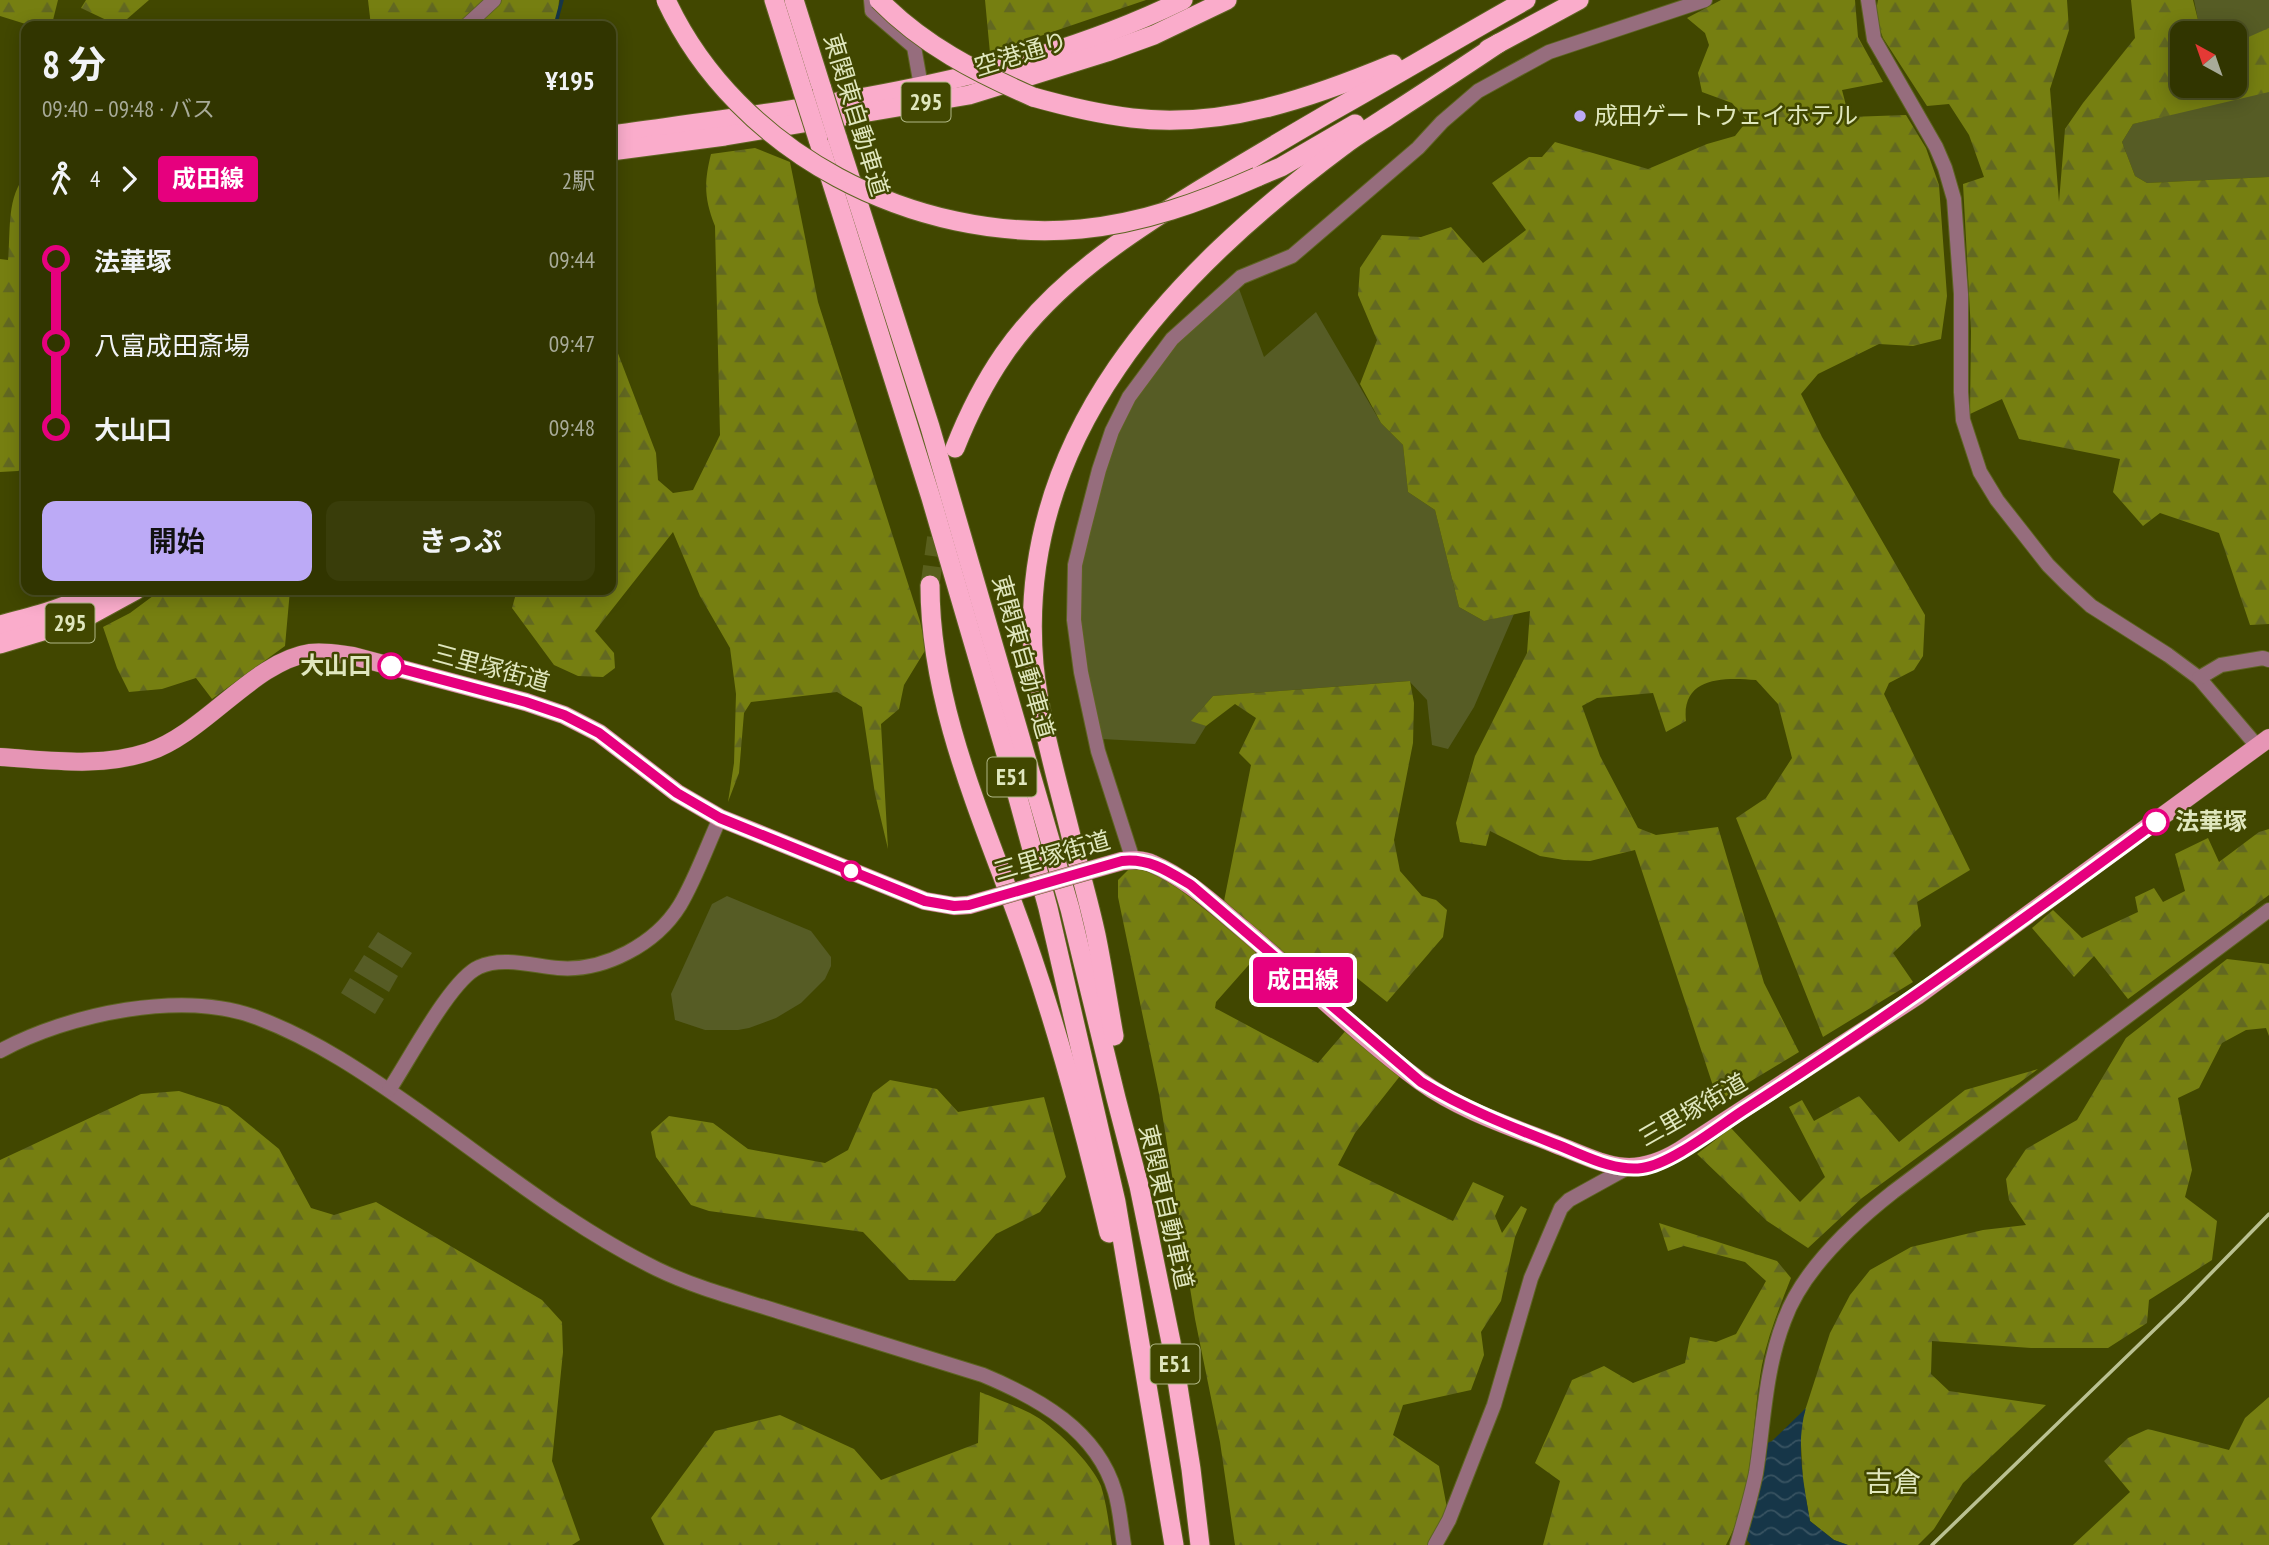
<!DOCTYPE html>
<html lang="ja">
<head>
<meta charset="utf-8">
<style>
  body { margin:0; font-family:"PT Sans Narrow","Noto Sans JP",sans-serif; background:#393d0a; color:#f1f3f6; height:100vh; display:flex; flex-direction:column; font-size:26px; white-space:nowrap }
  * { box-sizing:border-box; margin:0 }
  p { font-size:23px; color:#a8ab99 }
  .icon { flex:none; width:38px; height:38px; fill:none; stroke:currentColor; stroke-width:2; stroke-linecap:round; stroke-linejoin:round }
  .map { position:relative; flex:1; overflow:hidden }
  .sheet { position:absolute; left:21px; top:21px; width:595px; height:574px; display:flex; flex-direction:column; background:#313500; border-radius:14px; box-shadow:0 4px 18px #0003,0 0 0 2px #4c5022 }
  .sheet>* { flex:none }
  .badge { padding:0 14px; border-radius:5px; font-size:24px; line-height:46px }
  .needle { width:46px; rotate:320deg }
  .buttons { position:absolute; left:2170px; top:21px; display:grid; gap:14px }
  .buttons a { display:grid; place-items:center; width:77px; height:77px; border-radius:14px; background:#313500; box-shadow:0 4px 18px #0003,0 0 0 2px #4c5022; font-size:35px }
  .map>.badge { position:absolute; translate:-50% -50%; box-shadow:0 0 0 4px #fff }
  .legs { display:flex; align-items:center; gap:10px; height:77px; padding:0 21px; font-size:23px }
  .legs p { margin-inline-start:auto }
  .headline { display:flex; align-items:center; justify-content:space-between; height:119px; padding:0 21px }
  h1 { font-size:38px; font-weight:700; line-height:52px }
  .cta { display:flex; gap:14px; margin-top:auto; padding:14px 21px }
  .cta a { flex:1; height:80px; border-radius:14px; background:#bcaaf6; color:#111; font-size:28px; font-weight:700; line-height:80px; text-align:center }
  .cta a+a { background:#393d0a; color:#f1f3f6 }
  ul { padding:0 21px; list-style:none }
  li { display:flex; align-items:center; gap:24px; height:84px; font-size:26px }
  li i { display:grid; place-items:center; width:10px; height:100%; margin:0 9px; background:currentColor }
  li i::after { content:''; width:18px; height:18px; margin:-9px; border:5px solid; border-radius:50%; background:#313500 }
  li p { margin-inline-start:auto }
  li:first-child i { background:linear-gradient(#0000 50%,currentColor 0) }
  li:last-child i { background:linear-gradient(currentColor 50%,#0000 0) }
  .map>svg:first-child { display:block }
  .grass { fill:#565c25 }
  .forest { fill:url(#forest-firs) }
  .water { fill:url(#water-waves) }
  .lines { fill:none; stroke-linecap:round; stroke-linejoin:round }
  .stream { stroke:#163648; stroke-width:3.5 }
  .highway-tunnel { stroke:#595f1c; stroke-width:19; stroke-dasharray:19 10; stroke-linecap:butt }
  .minor-casing { stroke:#5e6422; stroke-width:16 }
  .major-casing { stroke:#5e6422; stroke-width:19 }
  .highway-casing { stroke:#5e6422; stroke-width:21 }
  .minor { stroke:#966d7d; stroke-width:14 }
  .major { stroke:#e695b5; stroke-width:18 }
  .highway { stroke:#faaccb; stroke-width:19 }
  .rail { stroke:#bac191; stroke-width:3.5 }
  .major-bridge-casing { stroke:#5e6422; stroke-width:19; stroke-linecap:butt }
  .highway-bridge-casing { stroke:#5e6422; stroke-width:21; stroke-linecap:butt }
  .major-bridge { stroke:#e695b5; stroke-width:18 }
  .highway-bridge { stroke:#faaccb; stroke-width:19 }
  .line-1-casing { stroke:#fff; stroke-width:16 }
  .line-1 { stroke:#e6007e; stroke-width:10 }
  .poi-dot { fill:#bcaaf6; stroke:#414700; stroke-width:2.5 }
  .stop-1-dot { fill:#fff; stroke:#e6007e; stroke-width:3.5 }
  .labels { text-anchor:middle; stroke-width:5; stroke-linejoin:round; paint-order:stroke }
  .shield { fill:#414700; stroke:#b0b785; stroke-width:2 }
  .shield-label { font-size:23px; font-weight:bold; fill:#e0e7be }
  .street-label { font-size:24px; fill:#e0e7be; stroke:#414700 }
  .poi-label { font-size:24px; fill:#e0e7be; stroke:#414700; text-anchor:start }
  .stop-label { font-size:24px; font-weight:bold; fill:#e0e7be; stroke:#414700; text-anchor:end }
  .quarter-label { font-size:28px; fill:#e0e7be; stroke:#414700 }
</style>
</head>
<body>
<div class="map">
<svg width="2269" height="1545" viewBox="0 0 2269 1545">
  <defs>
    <pattern id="forest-firs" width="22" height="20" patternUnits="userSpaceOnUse" patternTransform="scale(1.75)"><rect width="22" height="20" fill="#767f11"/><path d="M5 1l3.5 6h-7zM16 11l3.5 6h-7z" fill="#626821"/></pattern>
    <pattern id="water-waves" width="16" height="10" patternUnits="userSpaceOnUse" patternTransform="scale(1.75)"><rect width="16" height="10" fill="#163648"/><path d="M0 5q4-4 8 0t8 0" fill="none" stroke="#385361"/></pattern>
  </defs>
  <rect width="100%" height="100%" fill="#414700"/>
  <g class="grass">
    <path d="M2194,0H2269V177L2147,183L2135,176L2122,142L2133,124L2225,101L2235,86V33H2208L2198,20Z"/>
    <path d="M1238,286L1264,357L1316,312L1381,423L1403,445L1408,492L1435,510L1459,607L1484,621L1514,614L1474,707L1448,749L1432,745L1427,700L1409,681L1213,696L1192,720L1206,726L1195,744L1102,739L1085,666L1079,597L1084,543L1117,433L1138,390L1164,354Z"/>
    <path d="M727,896L811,931L831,957V966L825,979L801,1003L776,1018L749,1028L738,1030H705L675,1020L671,994L712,904Z"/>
    <path d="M378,932L412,953L402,968L368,947Z"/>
    <path d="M364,955L398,976L389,992L354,971Z"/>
    <path d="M350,978L384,999L375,1014L341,993Z"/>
  </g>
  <g class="forest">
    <path d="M0,0H58L53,20L32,26L0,16Z"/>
    <path d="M86,0H149L119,26L81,8Z"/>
    <path d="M368,0H559L557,26H371Z"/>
    <path d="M985,0H1146L990,53Z"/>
    <path d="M1721,0H1855L1858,37L1883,82L1842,90L1849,117L1906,115L1926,148L1939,185L1947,296L1941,339L1913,346L1879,344L1818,374L1801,394L1822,437L1925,615L1923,656L1914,670L1889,683L1884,694L1970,870L1917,902L1921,926L1893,953L1913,982L1823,1037L1736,818L1766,798L1792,758L1778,704L1756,680C1723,677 1681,677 1686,721L1666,732L1653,693L1597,698L1582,706L1600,756L1638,828L1656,835L1718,827L1764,983L1799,1052L1718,1101L1635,850L1590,861L1564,860L1540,856L1490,831L1486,846L1460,842L1456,823L1475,756L1527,653L1530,611L1484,621L1459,607L1435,510L1408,492L1403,445L1381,423L1360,384L1377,340L1358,295L1360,268L1382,235L1421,237L1451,227L1483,263L1526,230L1492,183L1529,157H1542L1555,142L1648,169L1707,144L1735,136L1747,121L1732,103L1702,92L1698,73L1709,45L1705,33L1687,18Z"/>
    <path d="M1878,0H2067L2069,30L2050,89L2059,202L2065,129L2083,103L2135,38L2131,0H2193L2198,20L2208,33H2182V86H2235V43L2269,28V92L2133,124L2122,142L2135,176L2147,183L2269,177V624L2250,625L2219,533L2160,513L2143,526L2113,492L2120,459L2019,439L2002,399L1970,414L1971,331L1963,184L1984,177L1969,135L1949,104L1927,106L1883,38L1875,16Z"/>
    <path d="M755,148L790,162L818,302L920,621L926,649L904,685L899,709L881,724L888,849L875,794L862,707L837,692L751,702L744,713L739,773L728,802L734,763L736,694L730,648L700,596L673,532L595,631L614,653L615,668L603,677L578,676L554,665L512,608L517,590H611V335L656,453L658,480L673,493L693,490L720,435L715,226C704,199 704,182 711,154Z"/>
    <path d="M26,174V468L18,471L0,472V259L8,260C11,230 6,199 26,174Z"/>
    <path d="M161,590H290L285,646L212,699L196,678L162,689L129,692L117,668L103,627L130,613Z"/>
    <path d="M1410,681L1414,703L1413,743L1394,840L1400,871L1422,896L1436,900L1447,910L1443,937L1387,1002L1347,970L1325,989L1229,909L1224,901L1251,765L1239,753L1256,718L1235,704L1206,726L1191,721L1213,696Z"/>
    <path d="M2269,829V895L2128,999L2094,956L2074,977L2032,928L2053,910L2082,938L2138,912L2135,897L2154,888L2163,902L2185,891L2175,854L2208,838L2219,862L2259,832Z"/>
    <path d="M1128,870H1147L1163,876L1256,950L1254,959L1216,1002L1215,1008L1318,1063L1348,1028L1400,1076L1355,1133L1338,1165L1453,1221L1473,1182L1504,1196L1495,1216L1502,1233L1521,1206L1527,1209L1515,1237L1501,1301L1481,1332L1484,1355L1471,1390L1403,1405L1393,1435L1439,1466L1447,1508L1431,1545H1235L1220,1442L1195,1319L1159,1094L1118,897V880Z"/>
    <path d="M2227,959L2269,964V1036L2266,1028L2246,1030L2222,1043L2199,1088L2178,1098L2192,1170L2185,1197L2217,1221L2212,1260L2149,1300L2147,1323L2108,1348H2031L1932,1341L1931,1374L1949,1391L2046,1405L1963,1483L1934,1529L1918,1545H1848L1834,1540L1810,1521L1803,1482L1800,1426L1830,1333L1850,1295L1870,1270L1911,1247L1983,1230L2026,1225L2009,1200L2006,1179L2026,1149L2077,1120L2126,1038Z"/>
    <path d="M2038,1069L1862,1198L1808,1248L1767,1221L1697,1154L1731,1128L1800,1202L1825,1177L1789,1107L1802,1100L1814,1121L1859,1096L1899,1142L1965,1090Z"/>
    <path d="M890,1080L937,1089L958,1112L1044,1097L1066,1177L1040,1212L996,1234L955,1281L909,1280L863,1232L709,1211L691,1205L656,1157L651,1132L669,1116L713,1123L748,1149L825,1163L848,1150L873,1093Z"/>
    <path d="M179,1091L228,1107L279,1149L311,1208L334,1215L376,1202L542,1300L562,1322L563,1352L552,1461L580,1540L572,1545H0V1160L141,1094Z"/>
    <path d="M1659,1223L1777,1261L1791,1278C1780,1306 1768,1335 1762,1365C1751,1424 1755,1491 1726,1545H1543L1560,1481L1535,1463L1572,1380L1604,1366L1633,1383L1685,1363L1690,1337L1716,1342L1736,1334L1766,1281L1745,1262L1684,1246L1668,1251Z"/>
    <path d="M980,1392C997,1399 1014,1405 1030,1413C1052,1424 1092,1463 1101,1486C1107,1505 1109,1525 1112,1545H664L651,1518L715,1431L780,1415L854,1449L881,1480L978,1443Z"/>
    <path d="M2269,1397V1545H2073L2130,1492L2104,1461L2128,1438L2148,1429L2229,1450L2245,1418Z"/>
  </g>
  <path class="water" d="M1806,1408C1795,1444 1804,1485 1810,1521L1834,1540L1848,1545H1751L1743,1535L1765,1444L1772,1441Z"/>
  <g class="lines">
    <path class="stream" d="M555,26L562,0"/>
    <path class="highway-tunnel" d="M930,585L939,520"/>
    <defs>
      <g id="minor">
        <path d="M871,0L872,11L914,47L921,86"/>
        <path d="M1868,0L1874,39L1936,147L1945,168L1954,199L1961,294V392L1963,420L1980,472L1997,500L2048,565L2067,584L2091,606L2168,655L2199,678L2257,746"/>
        <path d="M466,26L494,0"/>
        <path d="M2199,678L2221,665L2263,658L2269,660"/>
        <path d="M1133,860L1098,751L1081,672L1074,620L1075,565L1083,532L1099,470L1112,431L1129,397L1172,339L1241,277L1292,256L1418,148L1442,122L1478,91L1549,52L1705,0"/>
        <path d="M0,1051C68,1014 183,989 258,1018C316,1040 366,1074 417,1110C495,1165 571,1227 657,1269C696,1288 739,1299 780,1312C848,1333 915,1354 983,1375C1038,1398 1097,1430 1115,1492C1120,1509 1121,1527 1124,1545"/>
        <path d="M389,1090C408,1062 451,979 479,967C502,956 534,966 558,968C604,972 656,944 680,905C696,878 707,846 720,818"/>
        <path d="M1435,1545L1449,1520L1494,1405L1531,1278L1561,1208L1569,1200L1627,1168"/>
        <path d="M1737,1545C1744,1521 1751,1497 1756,1473C1764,1422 1765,1370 1784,1321C1802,1270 1851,1225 1893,1192L2269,910"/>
      </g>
      <g id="major">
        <path d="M0,757C50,760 100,768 148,752C204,734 254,661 310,653C325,651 338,654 353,656L526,702L564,715L599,733L677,793L720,818L925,901L954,906L969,905"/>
        <path d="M1122,861C1132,860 1143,859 1153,864C1188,879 1214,905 1243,929C1302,979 1358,1035 1420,1081C1460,1110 1509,1126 1555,1144C1604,1163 1629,1181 1679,1151L1917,996L2269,738"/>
      </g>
      <g id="highway">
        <path d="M774,0L803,92"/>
        <path d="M794,0L822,89"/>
        <path d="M1488,49L1579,0"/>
        <path d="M1033,97C1065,106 1099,114 1132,118C1223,129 1311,98 1393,64"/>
        <path d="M611,135C804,108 1005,87 1183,0"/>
        <path d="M837,137L930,427L1070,909L1116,1098L1139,1186L1171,1342L1191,1469L1200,1545"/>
        <path d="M818,139L931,498L1006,754L1048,908L1116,1202L1174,1545"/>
        <path d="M611,151L725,136L969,95L1107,52L1154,35L1227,0"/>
        <path d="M1257,177L1281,167L1355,124"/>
        <path d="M955,448C968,415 984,383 1004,354C1054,282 1128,234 1201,189C1244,163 1286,138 1329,113C1395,76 1460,37 1526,0"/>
        <path d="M930,585C930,715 991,836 1032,957C1063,1048 1087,1140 1109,1233"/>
        <path d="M0,625C34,616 68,608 99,590"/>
        <path d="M0,644L83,619L136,590"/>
        <path d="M1114,1036C1108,1003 1103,969 1096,935C1089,902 1079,869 1071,836C1057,779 1040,723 1034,665C1014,436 1173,273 1343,146C1357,135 1373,126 1388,116C1425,92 1462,68 1499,43"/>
      </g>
    </defs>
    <use href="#minor" class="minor-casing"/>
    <use href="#major" class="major-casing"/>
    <use href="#highway" class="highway-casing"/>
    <use href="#minor" class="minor"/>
    <use href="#major" class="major"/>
    <use href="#highway" class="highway"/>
    <path class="rail" d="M1932,1545L2183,1302L2269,1214"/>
    <defs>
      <path id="major-bridge" d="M969,905L1122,861"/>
      <g id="highway-bridge">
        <path d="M666,0C737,153 915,244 1081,229C1143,223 1201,202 1257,177"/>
        <path d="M879,0C923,45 976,72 1033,97"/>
        <path d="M822,89L837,137"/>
        <path d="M803,92L818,139"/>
      </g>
    </defs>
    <use href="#major-bridge" class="major-bridge-casing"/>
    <use href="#highway-bridge" class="highway-bridge-casing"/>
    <use href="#major-bridge" class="major-bridge"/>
    <use href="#highway-bridge" class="highway-bridge"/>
  </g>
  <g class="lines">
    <defs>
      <path id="line-1" d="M391,666L526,702L564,715L599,733L677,793L720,818L925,901L954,906L969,905L1122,861C1149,858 1168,871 1191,885L1421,1082C1463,1108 1509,1126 1555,1144C1582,1154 1613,1172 1642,1168C1672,1164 1720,1125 1747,1108C1887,1018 2022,921 2156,822"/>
    </defs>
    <use href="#line-1" class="line-1-casing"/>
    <use href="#line-1" class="line-1"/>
  </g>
  <circle class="poi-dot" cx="1580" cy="116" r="7"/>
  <g class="stop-1-dot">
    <circle cx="391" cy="666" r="12"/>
    <circle cx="2156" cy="822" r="12"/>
    <circle cx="851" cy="871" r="9"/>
  </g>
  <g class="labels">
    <g class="shield">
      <rect x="901.5" y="82.5" width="49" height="39" rx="5"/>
      <rect x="45.5" y="603.5" width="49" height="39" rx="5"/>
      <rect x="987.5" y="757.5" width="49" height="39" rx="5"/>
      <rect x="1150.5" y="1344.5" width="49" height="39" rx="5"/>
    </g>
    <g class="shield-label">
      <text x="926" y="110">295</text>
      <text x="70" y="631">295</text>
      <text x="1012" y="785">E51</text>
      <text x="1175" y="1372">E51</text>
    </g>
    <g class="street-label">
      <text transform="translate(1021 54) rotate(-17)" y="8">空港通り</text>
      <text transform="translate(856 115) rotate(73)" y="8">東関東自動車道</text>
      <text transform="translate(1023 657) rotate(74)" y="8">東関東自動車道</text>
      <text transform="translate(491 668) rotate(15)" y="8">三里塚街道</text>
      <text transform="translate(1052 856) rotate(-16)" y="8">三里塚街道</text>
      <text transform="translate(1693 1110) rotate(-30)" y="8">三里塚街道</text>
      <text transform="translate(1166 1207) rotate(77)" y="8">東関東自動車道</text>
    </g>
    <g class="poi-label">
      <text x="1594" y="124">成田ゲートウェイホテル</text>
    </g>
    <g class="stop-label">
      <text x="372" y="674">大山口</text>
      <text x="2175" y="830" text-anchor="start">法華塚</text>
    </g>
    <g class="quarter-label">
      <text x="1893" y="1492">吉倉</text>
    </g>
  </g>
</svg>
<div class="buttons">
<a><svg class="needle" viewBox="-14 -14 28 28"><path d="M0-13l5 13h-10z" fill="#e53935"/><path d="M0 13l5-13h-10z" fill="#a8ab99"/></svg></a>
</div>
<b class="badge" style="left:1303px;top:980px;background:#e6007e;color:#fff">成田線</b>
<section class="sheet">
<div class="headline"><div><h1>8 分</h1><p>09:40 – 09:48 · バス</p></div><b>¥195</b></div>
<div class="legs"><svg class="icon" aria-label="walk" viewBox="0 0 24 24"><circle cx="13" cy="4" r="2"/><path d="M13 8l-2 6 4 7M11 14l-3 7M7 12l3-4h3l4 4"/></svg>4<svg class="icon" aria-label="forward" viewBox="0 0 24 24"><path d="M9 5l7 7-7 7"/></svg><b class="badge" style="background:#e6007e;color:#fff">成田線</b><p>2駅</p></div>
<ul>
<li><i style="color:#e6007e"></i><b>法華塚</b><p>09:44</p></li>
<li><i style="color:#e6007e"></i><span>八富成田斎場</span><p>09:47</p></li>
<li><i style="color:#e6007e"></i><b>大山口</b><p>09:48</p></li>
</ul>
<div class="cta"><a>開始</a><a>きっぷ</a></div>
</section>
</div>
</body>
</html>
